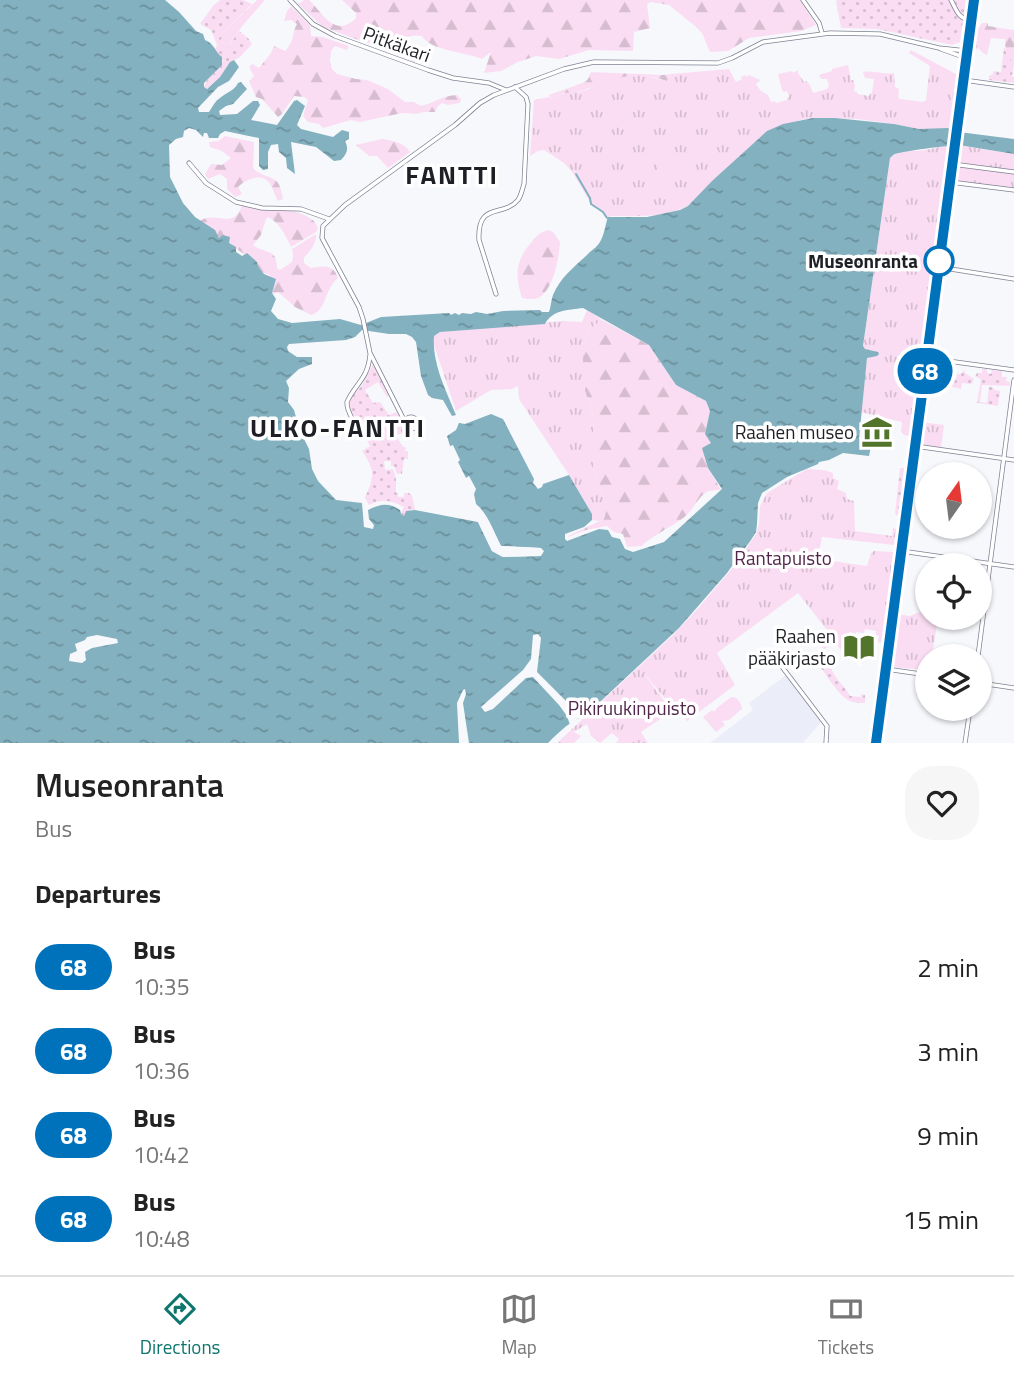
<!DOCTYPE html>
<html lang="en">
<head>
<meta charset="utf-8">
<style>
  body { margin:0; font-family:"Titillium Web",sans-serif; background:#f6f6f6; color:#222; height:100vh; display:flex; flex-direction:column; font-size:26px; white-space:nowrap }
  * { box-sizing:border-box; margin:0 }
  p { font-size:23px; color:#767676 }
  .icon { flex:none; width:38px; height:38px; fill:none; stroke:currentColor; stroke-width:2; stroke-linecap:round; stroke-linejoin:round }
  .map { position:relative; height:743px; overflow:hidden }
  .details { display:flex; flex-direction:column; background:#fff; flex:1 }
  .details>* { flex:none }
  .badge { padding:0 14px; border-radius:23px; font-size:24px; line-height:46px }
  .needle { width:46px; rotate:14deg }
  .fabs { position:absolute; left:915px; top:462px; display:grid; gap:14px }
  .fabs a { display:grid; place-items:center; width:77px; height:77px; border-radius:50%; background:#fff; box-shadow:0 2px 5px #0004; font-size:35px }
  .map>.badge { position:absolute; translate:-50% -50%; box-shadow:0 0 0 4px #fff }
  h2 { padding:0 35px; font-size:26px; line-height:63px }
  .round { display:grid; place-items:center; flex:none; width:74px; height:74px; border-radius:28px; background:#f6f6f6 }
  .head { display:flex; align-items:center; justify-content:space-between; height:119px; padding:0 35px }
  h1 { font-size:33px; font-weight:600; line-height:52px }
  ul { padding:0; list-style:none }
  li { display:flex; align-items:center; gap:21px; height:84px; padding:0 35px }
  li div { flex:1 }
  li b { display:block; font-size:26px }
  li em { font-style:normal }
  li .badge { min-width:77px; font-weight:700; text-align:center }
  .dock { display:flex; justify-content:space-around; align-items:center; height:98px; border-top:2px solid #e0e0e0; background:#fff; font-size:19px; color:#767676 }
  .dock a { display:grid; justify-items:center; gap:4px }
  .dock .active { color:#0f766e }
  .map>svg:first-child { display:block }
  .built { fill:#ebedf8 }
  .grass { fill:url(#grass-dots) }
  .forest { fill:url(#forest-firs) }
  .park { fill:url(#park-tufts) }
  .pitch { fill:#faddf3 }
  .water { fill:url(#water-ripples); fill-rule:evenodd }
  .pier { fill:#f7f8fc }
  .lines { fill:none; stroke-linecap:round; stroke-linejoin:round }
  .stream { stroke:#83b1bf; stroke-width:2 }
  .minor-casing { stroke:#7f8293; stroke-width:5 }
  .minor { stroke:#fff; stroke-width:3.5 }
  .line-casing { stroke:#fff; stroke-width:16 }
  .line { stroke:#0072bc; stroke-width:10 }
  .stop-dot { fill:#fff; stroke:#0072bc; stroke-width:3.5 }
  .labels { text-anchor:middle; stroke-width:7; stroke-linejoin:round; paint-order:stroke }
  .street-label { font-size:19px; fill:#1e2026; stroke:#fff }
  .stop-label { font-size:19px; font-weight:bold; fill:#1e2026; stroke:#fff; text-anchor:end }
  .poi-label { font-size:19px; fill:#1e2026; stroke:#fff; text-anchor:end }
  .park-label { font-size:19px; fill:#512549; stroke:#fff }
  .district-label { font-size:26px; font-weight:bold; letter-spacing:2px; fill:#1e2026; stroke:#fff }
</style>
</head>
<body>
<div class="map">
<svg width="1014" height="743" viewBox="0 0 1014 743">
  <defs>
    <pattern id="grass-dots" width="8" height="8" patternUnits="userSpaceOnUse" patternTransform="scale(1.75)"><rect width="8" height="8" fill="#faddf3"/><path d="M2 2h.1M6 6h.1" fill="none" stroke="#d6bdd0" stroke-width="1.8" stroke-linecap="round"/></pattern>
    <pattern id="forest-firs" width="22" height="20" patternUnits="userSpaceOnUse" patternTransform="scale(1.75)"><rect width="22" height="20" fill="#faddf3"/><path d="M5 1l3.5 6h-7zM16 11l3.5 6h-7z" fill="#d6bdd0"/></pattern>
    <pattern id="park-tufts" width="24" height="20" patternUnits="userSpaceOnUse" patternTransform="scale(1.75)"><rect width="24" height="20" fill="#faddf3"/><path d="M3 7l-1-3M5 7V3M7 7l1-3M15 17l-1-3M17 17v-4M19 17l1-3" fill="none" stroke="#d6bdd0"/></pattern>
    <pattern id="water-ripples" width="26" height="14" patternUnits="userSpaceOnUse" patternTransform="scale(1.75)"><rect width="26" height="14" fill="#83b1bf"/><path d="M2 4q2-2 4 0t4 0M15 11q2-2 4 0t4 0" fill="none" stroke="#6b909b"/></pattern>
  </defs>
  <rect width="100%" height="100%" fill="#f7f8fc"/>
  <path class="built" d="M786,675L821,722L803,743H710L753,710L749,703Z"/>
  <g class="grass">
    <path d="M220,0H243L252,4L225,31L228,47L239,31L248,38L252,44L240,57L230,62L220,77L206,89L204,87C207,76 219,72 223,61L215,49L217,45L211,30L200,24L213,6Z"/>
    <path d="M838,0H966L960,42L952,45L877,29L841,28L836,1Z"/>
    <path d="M1004,47L1011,60L1014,63L1012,76L1014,77V83L989,80V76L993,74V71L1001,72Z"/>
    <path d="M372,365L374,366L389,394L387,397L378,382L365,390L373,403L380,402L389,415L396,412C402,418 404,424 405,433L396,435L402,446L407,448L405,449V451H408V459H404L402,474H397L394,466H391V461H384L385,470L393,469L396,478V493H398V497H404V493H409L412,496L415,510L406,511L404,516L400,514L404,507C392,500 381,498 369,505L365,498C374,476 376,472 362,451L370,446L349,406L351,396L362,386Z"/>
    <path d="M943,367L953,370L954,377L956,378L957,374H961L964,370L965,373L974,379L972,384L962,383L961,389L948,386V382H944V379L941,378Z"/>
    <path d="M982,369H987V373L991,374L992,370L1002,371V377H1007L1006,381L1010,382V386L982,385L980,402L987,403L989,387H992L995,390L1000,391L998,406L977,403L981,379L975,377L977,373H982Z"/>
    <path d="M900,468H905L903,486L905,476H908L902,521L898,520L899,516L895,514Z"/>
    <path d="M820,664L831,667C834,679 845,685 850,696L861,697V694L865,695V703C860,703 853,703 848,700C838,694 826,675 819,665Z"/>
  </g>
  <g class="forest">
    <path d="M257,0H265L243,25L227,48L220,41L225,31Z"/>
    <path d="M304,0H309C323,13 335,39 356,18V13L342,0H800L816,25L801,31L749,38L728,51L710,52L702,33L695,26L669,5L651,2L647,4L650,28L634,32L633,51L589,50L559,59L536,56L518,62L501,71L484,73L491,52L482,59C465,52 431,51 422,36C414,34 403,37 399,44L402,49L416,55L417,58L415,62L397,55L396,52L389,49L361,41L323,27L297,3H300Z"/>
    <path d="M291,6L310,25L311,36L323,37L349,46L347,50L335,46L331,51L330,61L332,69L337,74L356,79L367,80L388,89L405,102H414L421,106C436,102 442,96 457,95L461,99L460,103L448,105L442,103L438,106L435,112H424L416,114L402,113L360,122L351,120L323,128L319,124L308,122L303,116L308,100L304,97L294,96L282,114L278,117L262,99L256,97L249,81L254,76L249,67L252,64L259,68L271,53L274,46L285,51C295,41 291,35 297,24L291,20L284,21L287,11Z"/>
    <path d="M982,23H988V26L1014,30V63C1006,57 1005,48 1005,39L991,38L987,55L983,53L978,48L976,50L972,49L975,33Z"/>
    <path d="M591,72L663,75L671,74L667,81L653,77L628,76L601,87L589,88L574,94L564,93L550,99L549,95L585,82L588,79Z"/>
    <path d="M225,136L254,142L253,169C271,182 279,172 283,199L278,201C275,196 273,188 270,184C262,172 246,179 238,187L242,194L235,197L227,189V179L220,174L208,179L205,174L211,164L222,165L231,158L222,151L210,147L209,142L219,141Z"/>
    <path d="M382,139C392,140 405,143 410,152L388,168L377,156H369L356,145Z"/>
    <path d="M242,205C260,207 297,208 311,219C316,222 316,224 318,229L316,232L291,247C286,236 279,222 268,217L266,219L261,235L253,245C267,255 276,247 277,268L280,270L292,262L293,256L292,249L316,234C317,244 310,250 304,258V263L311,268C324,266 333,264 338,278C324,289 327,311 311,315L295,307L278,292L270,295H267L270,275L259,271L250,258L210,231L200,221C214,210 234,231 242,205Z"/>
    <path d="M548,230L553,232L560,242C559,257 554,288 540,297C535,300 527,299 522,298C515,276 515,262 530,244C536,237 539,232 548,230Z"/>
    <path d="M602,320L649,345L676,385L706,401L710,411L705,434L712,443L708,468L721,490C716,490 710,490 705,493C696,500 692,512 683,518C674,525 646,540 642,546L627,547L623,534L614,532L607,526L586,530L568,537V536L604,519V497L593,469V415L583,385L582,368L583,345L589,329Z"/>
  </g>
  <g class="park">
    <path d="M911,50L956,74V93L951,131L919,129L894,124L857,119L813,118L800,120L760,137L688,206C662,218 639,216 611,216L607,218L603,211L591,204L573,173L564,163L544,150L538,151L530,156L534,100L549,97L550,99C555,97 561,94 566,93C576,92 567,95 577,93C594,88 612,78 629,76C641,74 655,78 667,81L671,74L729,69L736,82L742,79L741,77L745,75L746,77L749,75L760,80L756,84C760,91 762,92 768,95L771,102L775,101L776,103L787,100V98L789,97L787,91L784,92L782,90L778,74L792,71L793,73L798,70V73L804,82L806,81L810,85L813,93L827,89L829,86L827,79H821L819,75L832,71V69L848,65L851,80H853L855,85L854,91L857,92V94L869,96L870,94L872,93L874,79L865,78L863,72C874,70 884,75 894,73L895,87L899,89L898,97L900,99L923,102L926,100L930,66L909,53Z"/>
    <path d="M949,145C945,168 945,191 942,214L913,437L904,435L901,432L902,422L861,412L867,358L878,352L865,349L863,347L890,158C900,149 913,152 925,150C933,149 941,146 949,145Z"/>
    <path d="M958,145L1014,154V189L954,181Z"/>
    <path d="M587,310L602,320L589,329L583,345V385L593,415V469L604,497L607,509L604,519L599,521L592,520V514L569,475L519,399L518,386L512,389L491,390L456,411L434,345V336L440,332L563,321L582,322Z"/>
    <path d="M921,422L944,425L941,448L918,445Z"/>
    <path d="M807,469L824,470L833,473V478L839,481L837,489L846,493L847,499L854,501L855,531L892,536L893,528L896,529L894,545L822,537L818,559L867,566L871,553L874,551L893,552L892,585L884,643L878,642L879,636L876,635V631L865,629L864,633L856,632V636H852L851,640L843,639L841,650L834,642L824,650L815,639L827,630L798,593L717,653L735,685L687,721L672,707L641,670L672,711L641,732L648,743H616L619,739L612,733L600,743L591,736L587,724L574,732L581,736L574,743H557L674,634L700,606L735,565L756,534L759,524L760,506L767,493Z"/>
    <path d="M927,609L928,618H938L932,656H928L927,670L891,667L890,666L896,614L910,616Z"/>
  </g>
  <g class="pitch">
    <path d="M709,136L719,152L693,166L686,148Z"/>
    <path d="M682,155L684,170L659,175L658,160Z"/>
    <path d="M653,160L655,176L629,178L628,162Z"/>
    <path d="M731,697C737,696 742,703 742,709L729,720L722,721L725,725L716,732L703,717L712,710L714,712L717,708Z"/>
  </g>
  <path class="water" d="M0,0H165L179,12L196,31L203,34L205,40C214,43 215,52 222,57V65L204,83V87L207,89L220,77L230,62L234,60L239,67L229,81L218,87L198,108L199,112H209C213,106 215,101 220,98C227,92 234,91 238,83L241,82L247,89L233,104L226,106L219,111L220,115L237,114L253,101H258L260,105L251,120L277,125L294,101L297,100L305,106L297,125L301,129L333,137L342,130L349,132V139L345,141C349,149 347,154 341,160L334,161L316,147L291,142L295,174L287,168L286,158L279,152L278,144L271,145L268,152V169L263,170L259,166V138L225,131L220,134L218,138H209L207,133H204L203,137L196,130L189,128L184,131L183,137L176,139L169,145L170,177L183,203L195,217L215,230L219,238L223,235L230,237L229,243L236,247V252L242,256L247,253L257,262L259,268L264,274L276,279L272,293L276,299L271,311L278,319L292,323L340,319L361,325L381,317L449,313L451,315L455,313L459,315L462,313L471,314L476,312L487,314L503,311L540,310L542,312H549C551,306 551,301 553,295C560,278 573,268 587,255C589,252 593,250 596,247C604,240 605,225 608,217H647L680,210L688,206L712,181L767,131L783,124L813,118H835L894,124L919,129L948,128L951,131L1014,139V154L953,144V146C947,145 898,152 895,154C893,155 892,156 890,158L863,346L865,349L878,352L879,354L877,356L867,358L859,439L872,441L869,456L843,453L829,460L819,462L818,464L787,477L762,493L758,503L757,524L756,532L751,540L727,573L679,628L586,715C571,720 559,732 548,743H469L463,703L466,694L465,689L463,690L457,703L459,743H0ZM583,308L649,345L676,385L706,401L710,411L705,434L711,443L702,448L708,468L722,489L664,542L633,552L625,549L620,539L612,537L608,530L599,529L567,541L565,539V534L584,527L592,520V514L569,475L543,484L542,487L538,489L533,483L534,479L503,419L491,414L465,424L459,423L456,430L447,436L450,446L453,445L460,460L458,462L466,478L469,476L476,489L474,494L476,504C488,514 494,532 501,546L541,548V556L503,557L492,551L478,522L415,510L406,511L404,516L401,514L400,510C389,502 380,504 368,510L369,519L374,525L373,529L364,527L362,503L336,500L318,481L312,469L309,449L300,431L294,410L288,402L289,388L286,381L299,369L312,364V357H297L288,351L287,347L289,344L346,340L355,337L362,330L389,334H406L412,337L416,342L421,376L428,395L432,398L443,400L452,416L456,415C446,390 432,364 434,336L440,332L545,324C552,310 568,310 583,308ZM97,635L117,639L118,643L92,648L85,652L86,660L82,663L69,661L70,654L77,651L75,644L85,640L87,637Z"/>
  <g class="pier">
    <path d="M486,517L501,546L541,548L544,551L541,556L503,557L492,551L478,522L481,520L495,548L503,553L540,551L499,549L483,519Z"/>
    <path d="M538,634L541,638L537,672L581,716L570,725L567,716L559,705L533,677L526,678L493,709L485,712L481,707L523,670L531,659L533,635Z"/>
  </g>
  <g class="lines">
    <path class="stream" d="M576,174L590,198L591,204L603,212L607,218"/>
    <defs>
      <g id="minor">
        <path d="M290,0L313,24L335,36L428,70L453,78L489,83L506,90"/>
        <path d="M803,0L819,23L822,33"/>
        <path d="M951,0C956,9 959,21 971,19"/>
        <path d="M941,49L966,58"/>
        <path d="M964,80L1014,87"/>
        <path d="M189,163L206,183L236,202L262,208L301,209L329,219"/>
        <path d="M952,164L1014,172"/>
        <path d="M950,182L1014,190"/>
        <path d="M938,267L1014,279"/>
        <path d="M496,294L479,240C477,201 503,218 518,200C521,196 522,190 524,184L528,104L526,97L515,87"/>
        <path d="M926,358L1014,370"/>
        <circle cx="411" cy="423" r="6"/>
        <path d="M405,422L370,353L363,319L359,307L322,238L323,226L345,205L455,125L480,103L494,95L564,69L594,62L718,63L732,58L763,42L830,33L880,34L939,48L967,51"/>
        <path d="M359,437C359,424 346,415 347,402C355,384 368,379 370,355"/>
        <path d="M915,446L1014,460"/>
        <path d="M901,551L1014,567"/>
        <path d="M773,655L827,726L826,743"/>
        <path d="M978,656L1014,380"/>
        <path d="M886,669L928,675"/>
        <path d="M980,683L1014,688"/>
        <path d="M876,743L974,0"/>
        <path d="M965,743L970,709"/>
      </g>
    </defs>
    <use href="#minor" class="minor-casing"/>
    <use href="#minor" class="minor"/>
  </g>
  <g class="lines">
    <defs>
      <path id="line" d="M876,743L974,0"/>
    </defs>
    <use href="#line" class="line-casing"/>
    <use href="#line" class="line"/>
  </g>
  <defs>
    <symbol id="museum-bare" viewBox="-9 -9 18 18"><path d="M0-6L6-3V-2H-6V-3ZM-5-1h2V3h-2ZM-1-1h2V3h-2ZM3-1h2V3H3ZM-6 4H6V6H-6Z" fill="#53742b" stroke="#fff" stroke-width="2.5" paint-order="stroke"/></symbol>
    <symbol id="library-bare" viewBox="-9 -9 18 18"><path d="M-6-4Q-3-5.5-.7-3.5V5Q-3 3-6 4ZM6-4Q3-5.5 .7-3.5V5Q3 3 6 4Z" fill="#53742b" stroke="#fff" stroke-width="2.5" paint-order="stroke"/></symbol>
  </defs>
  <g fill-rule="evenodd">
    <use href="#museum-bare" x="855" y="410" width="44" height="44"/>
    <use href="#library-bare" x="837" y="625" width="44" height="44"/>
  </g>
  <circle class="stop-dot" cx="939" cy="261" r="14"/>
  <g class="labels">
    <g class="street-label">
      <text transform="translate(397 44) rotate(20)" y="7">Pitkäkari</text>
    </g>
    <g class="stop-label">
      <text x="918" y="268">Museonranta</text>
    </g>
    <g class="poi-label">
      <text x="854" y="439">Raahen museo</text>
      <text x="836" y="643">Raahen<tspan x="836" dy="22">pääkirjasto</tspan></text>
    </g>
    <g class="park-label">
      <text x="783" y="565">Rantapuisto</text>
      <text x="632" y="715">Pikiruukinpuisto</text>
    </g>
    <g class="district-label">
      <text x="452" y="184">FANTTI</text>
      <text x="338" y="437">ULKO-FANTTI</text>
    </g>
  </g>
</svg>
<div class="fabs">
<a><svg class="needle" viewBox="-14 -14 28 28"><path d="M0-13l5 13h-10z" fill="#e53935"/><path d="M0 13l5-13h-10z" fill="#767676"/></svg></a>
<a><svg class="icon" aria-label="locate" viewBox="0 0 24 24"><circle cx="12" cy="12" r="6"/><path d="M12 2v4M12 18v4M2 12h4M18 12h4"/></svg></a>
<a><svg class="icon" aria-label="layers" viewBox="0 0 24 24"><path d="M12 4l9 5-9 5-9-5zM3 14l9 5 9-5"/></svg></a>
</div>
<b class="badge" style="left:925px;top:371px;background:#0072bc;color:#fff">68</b>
</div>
<section class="details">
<div class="head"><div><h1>Museonranta</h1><p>Bus</p></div><a class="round"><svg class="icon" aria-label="heart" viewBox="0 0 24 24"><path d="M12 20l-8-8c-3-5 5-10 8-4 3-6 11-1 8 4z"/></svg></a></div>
<h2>Departures</h2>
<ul>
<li><span class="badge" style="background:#0072bc;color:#fff">68</span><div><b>Bus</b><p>10:35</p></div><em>2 min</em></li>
<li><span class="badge" style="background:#0072bc;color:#fff">68</span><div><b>Bus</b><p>10:36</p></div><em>3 min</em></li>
<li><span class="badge" style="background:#0072bc;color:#fff">68</span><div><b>Bus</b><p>10:42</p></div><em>9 min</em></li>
<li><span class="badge" style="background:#0072bc;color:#fff">68</span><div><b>Bus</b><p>10:48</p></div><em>15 min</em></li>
</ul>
</section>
<nav class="dock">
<a class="active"><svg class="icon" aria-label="directions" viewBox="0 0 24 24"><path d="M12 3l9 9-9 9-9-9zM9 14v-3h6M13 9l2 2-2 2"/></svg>Directions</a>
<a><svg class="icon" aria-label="map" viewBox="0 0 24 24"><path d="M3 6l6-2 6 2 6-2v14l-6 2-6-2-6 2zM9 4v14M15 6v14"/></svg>Map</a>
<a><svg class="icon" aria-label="tickets" viewBox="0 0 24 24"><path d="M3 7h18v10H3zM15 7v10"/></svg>Tickets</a>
</nav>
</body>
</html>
